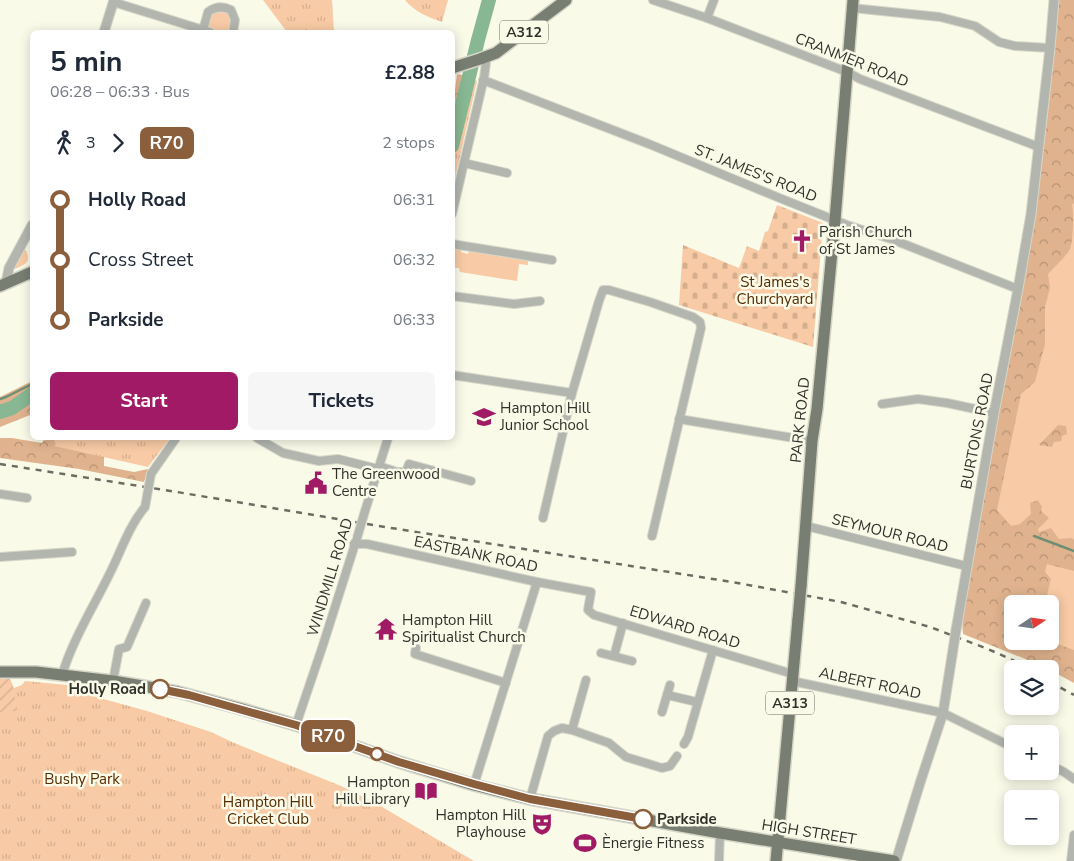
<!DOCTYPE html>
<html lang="en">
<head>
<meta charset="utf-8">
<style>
  body { margin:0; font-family:"Nunito Sans",sans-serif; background:#f6f6f7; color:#1f2937; height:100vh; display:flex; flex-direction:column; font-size:19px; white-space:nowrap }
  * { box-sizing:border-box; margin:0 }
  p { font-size:16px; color:#747a83 }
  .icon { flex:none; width:28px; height:28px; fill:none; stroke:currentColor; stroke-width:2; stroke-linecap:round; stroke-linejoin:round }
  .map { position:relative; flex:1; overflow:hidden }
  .drawer { position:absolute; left:30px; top:30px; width:425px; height:410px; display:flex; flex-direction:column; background:#fff; border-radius:8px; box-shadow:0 2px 12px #0003 }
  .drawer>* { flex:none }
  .badge { padding:0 10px; border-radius:8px; font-size:18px; line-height:32px }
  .needle { width:32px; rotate:77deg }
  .fabs { position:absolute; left:1004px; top:595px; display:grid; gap:10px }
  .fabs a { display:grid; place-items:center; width:55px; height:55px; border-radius:8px; background:#fff; box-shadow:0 2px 12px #0003; font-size:25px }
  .map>.badge { position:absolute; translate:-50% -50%; box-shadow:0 0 0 2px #fff }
  .legs { display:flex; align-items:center; gap:8px; height:55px; padding:0 20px; font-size:16px }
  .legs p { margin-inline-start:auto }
  .overview { display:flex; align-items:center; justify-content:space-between; height:85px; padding:0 20px }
  h1 { font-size:28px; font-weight:700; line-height:38px }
  .primary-button { display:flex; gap:10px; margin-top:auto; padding:10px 20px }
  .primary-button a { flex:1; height:58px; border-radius:8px; background:#a11a66; color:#fff; font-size:20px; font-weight:700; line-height:58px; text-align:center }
  .primary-button a+a { background:#f6f6f7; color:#1f2937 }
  ul { padding:0 20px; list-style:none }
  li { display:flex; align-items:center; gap:18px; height:60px; font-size:19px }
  li i { display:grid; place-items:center; width:8px; height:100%; margin:0 6px; background:currentColor }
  li i::after { content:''; width:12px; height:12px; margin:-6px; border:4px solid; border-radius:50%; background:#fff }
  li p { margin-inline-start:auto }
  li:first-child i { background:linear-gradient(#0000 50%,currentColor 0) }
  li:last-child i { background:linear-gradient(currentColor 50%,#0000 0) }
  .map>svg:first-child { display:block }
  .grass { fill:#f8caa5 }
  .forest { fill:url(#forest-crowns) }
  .cemetery { fill:url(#cemetery-stones) }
  .park { fill:url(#park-tufts) }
  .garden { fill:url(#garden-furrows) }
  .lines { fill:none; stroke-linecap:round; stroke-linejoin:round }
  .stream { stroke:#6e8f74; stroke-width:2.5 }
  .river { stroke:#88b793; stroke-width:14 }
  .minor-casing { stroke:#d6d6c7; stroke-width:10 }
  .tertiary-casing { stroke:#d6d6c7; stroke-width:11 }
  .primary-casing { stroke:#d6d6c7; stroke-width:14 }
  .minor { stroke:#b2b6af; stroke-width:8 }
  .tertiary { stroke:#b2b6af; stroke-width:9 }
  .primary { stroke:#787e72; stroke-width:11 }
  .rail { stroke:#6c6c63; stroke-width:2.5; stroke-dasharray:6 6; stroke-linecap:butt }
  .minor-bridge-casing { stroke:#d6d6c7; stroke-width:10; stroke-linecap:butt }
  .tertiary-bridge-casing { stroke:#d6d6c7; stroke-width:11; stroke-linecap:butt }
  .primary-bridge-casing { stroke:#d6d6c7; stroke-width:14; stroke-linecap:butt }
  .minor-bridge { stroke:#b2b6af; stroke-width:8 }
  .tertiary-bridge { stroke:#b2b6af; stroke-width:9 }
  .primary-bridge { stroke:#787e72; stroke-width:11 }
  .line-1-casing { stroke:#fff; stroke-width:11 }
  .line-1 { stroke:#8b5e3c; stroke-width:8 }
  .stop-1-dot { fill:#fff; stroke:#8b5e3c; stroke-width:2.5 }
  .labels { text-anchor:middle; stroke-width:5; stroke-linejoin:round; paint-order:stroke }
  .shield { fill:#fafae9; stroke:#6d6d64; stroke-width:1 }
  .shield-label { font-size:14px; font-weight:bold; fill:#31312b }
  .street-label { font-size:15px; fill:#31312b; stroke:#fafae9 }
  .poi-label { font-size:15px; fill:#31312b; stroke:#fafae9; text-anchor:start }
  .park-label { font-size:15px; fill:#562c00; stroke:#fafae9 }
  .stop-label { font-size:15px; font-weight:bold; fill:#31312b; stroke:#fafae9; text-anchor:end }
</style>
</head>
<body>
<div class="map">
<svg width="1074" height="861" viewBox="0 0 1074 861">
  <defs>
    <pattern id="forest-crowns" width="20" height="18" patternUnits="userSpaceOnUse" patternTransform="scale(1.25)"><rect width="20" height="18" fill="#e0b38e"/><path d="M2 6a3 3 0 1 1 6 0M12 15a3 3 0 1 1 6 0" fill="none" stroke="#b69274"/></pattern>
    <pattern id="cemetery-stones" width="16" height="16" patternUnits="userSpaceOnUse" patternTransform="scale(1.25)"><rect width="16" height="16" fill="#f8caa5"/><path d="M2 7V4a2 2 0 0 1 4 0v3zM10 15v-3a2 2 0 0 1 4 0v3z" fill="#d5ae8e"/></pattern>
    <pattern id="park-tufts" width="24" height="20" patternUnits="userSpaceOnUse" patternTransform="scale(1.25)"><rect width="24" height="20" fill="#f8caa5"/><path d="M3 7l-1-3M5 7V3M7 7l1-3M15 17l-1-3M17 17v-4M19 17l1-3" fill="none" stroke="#d5ae8e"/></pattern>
    <pattern id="garden-furrows" width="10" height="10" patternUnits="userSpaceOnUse" patternTransform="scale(1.25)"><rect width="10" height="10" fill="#f8caa5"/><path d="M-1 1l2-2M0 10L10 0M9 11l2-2" fill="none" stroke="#d5ae8e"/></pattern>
  </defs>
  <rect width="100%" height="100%" fill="#fafae9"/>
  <g class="grass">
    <path d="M1074,0V657L1035,641H1050V604H1012V632L971,615Z"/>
    <path d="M224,9C233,16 231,23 228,32H222L206,27C210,15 210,11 224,9Z"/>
    <path d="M453,248L461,250V252L468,254L469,251L528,261V265L519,264L517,281L460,272L459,268H453Z"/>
    <path d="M24,250H26C31,263 26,264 15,269L14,267Z"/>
  </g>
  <g class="forest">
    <path d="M1059,0H1074V203L1072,205C1074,212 1073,243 1070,249C1067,255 1053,269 1048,274L1050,288L1045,307V344L1035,382L1021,394L997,510L1011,526L1020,524L1031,514L1030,503L1038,500L1042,507L1041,511L1049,518L1038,529L1039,532L1051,528L1059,539L1072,538L1074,540V571L1047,564L1045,572L1051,579L1047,595L1024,601L1021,604H1012V614L1007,623L1012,626V641H1050L1074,650V683L1050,670V669L963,634L962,621L985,476L1021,301L1037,203L1049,102Z"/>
    <path d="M457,74L467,76L453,139V106Z"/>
    <path d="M32,381V419L30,415L0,427V397Z"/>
    <path d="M1058,425L1066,426L1067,434L1062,436L1061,441L1054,442L1052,447L1039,445Z"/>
    <path d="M0,438H12L42,443L45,438H57L104,455V466L134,472L148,469L144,482L79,469L0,458Z"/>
  </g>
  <path class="cemetery" d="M777,205L823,223L813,347L679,305L683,245L739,268L747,246L759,251L765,232L768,231Z"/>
  <g class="park">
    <path d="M263,0H332L334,32H287Z"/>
    <path d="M405,0H448L442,22C428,17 415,12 405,0Z"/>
    <path d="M472,79L477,81L453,187V159Z"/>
    <path d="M55,438H170L148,467L54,446Z"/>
    <path d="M0,676L10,679L14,688L22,685L25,681L67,685L89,695L147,711L211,732L232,742L341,786L377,804L474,861H0Z"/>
  </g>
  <path class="garden" d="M0,676H8C15,687 14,699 18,711L0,712Z"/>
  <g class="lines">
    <g class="stream">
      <path d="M0,399L6,397L32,384"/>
      <path d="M1034,536L1074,551"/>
    </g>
    <g class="river">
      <path d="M452,146L478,40L489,0"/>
      <path d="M0,412L12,408L32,394"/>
    </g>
    <defs>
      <g id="minor">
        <path d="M653,0L707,18L847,72L860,79L1039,147"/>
        <path d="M113,2L210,32"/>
        <path d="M852,8L940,17L975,26L999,42L1015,46L1050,48"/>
        <path d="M707,18L714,0"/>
        <path d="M203,30L208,12C216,6 223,6 231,10L235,20L233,32"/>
        <path d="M483,80L649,144L782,199L847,225L891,239L1018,289"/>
        <path d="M464,163L507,173"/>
        <path d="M452,214L484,78L486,63L485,57"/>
        <path d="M452,244L552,260"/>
        <path d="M452,296L514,304L540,301"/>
        <path d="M452,375L572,393"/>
        <path d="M882,404L918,399L947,403L994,413"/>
        <path d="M679,419L812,441"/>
        <path d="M257,438L283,453L319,461L338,459L378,469"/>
        <path d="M379,466L397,472H406L409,464L471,481"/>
        <path d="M151,474L176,438"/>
        <path d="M0,494L27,498"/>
        <path d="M365,511L388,438"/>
        <path d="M543,518L572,393L599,301L603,290H609L650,302L693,317L700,322L701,328L652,536"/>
        <path d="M806,526L966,566"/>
        <path d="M354,544H367L537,582L591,592L588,610L594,615L793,674"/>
        <path d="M0,557L72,552"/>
        <path d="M416,648L415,654L506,683"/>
        <path d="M601,653L632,661"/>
        <path d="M614,656L623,623"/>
        <path d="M62,675C73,639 94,606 110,573C121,551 129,526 145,507"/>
        <path d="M113,681L119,649L127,647L146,603"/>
        <path d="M792,681L943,713L1012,747"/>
        <path d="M667,695L697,702"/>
        <path d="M662,712L670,685"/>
        <path d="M296,725L323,645L356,541"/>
        <path d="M572,730L586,680"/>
        <path d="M684,744L688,737L713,650"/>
        <path d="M1050,765L1064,772L1074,779"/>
        <path d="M474,785L537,582"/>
        <path d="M530,799L548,736L554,731L562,728L572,730L609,743L626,757L662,768L670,766L677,756"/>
        <path d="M719,861L720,833"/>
        <path d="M1071,861L1074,835"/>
      </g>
      <g id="tertiary">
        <path d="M104,32L114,0"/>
        <path d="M6,283L9,268L32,225"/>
        <path d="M956,630L994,413L1018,289L1031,214L1050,48L1054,0"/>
        <path d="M896,861L920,783L943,713L952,656"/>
      </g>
      <g id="primary">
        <path d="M452,68L480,59L496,53L566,0"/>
        <path d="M0,286L32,272"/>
        <path d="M801,586L812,441L817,409L835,220L853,0"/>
        <path d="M0,672H36L62,675L113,681L178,692L242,709L296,725L399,762L474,785L530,799L720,833L894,861"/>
        <path d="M776,861L798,619"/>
      </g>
    </defs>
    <use href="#minor" class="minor-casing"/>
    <use href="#tertiary" class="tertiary-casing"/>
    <use href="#primary" class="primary-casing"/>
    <use href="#minor" class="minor"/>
    <use href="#tertiary" class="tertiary"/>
    <use href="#primary" class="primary"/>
    <g class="rail">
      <path d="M0,464L177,492L385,527L732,582L841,602L930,627L988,649L1032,669"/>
      <path d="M1050,682L1074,695"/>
    </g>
    <defs>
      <g id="minor-bridge">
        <path d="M145,507L151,474"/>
        <path d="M357,538L365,511"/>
      </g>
      <path id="tertiary-bridge" d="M952,656L956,630"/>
      <path id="primary-bridge" d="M798,619L801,586"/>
    </defs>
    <use href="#minor-bridge" class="minor-bridge-casing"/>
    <use href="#tertiary-bridge" class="tertiary-bridge-casing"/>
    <use href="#primary-bridge" class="primary-bridge-casing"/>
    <use href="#minor-bridge" class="minor-bridge"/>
    <use href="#tertiary-bridge" class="tertiary-bridge"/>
    <use href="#primary-bridge" class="primary-bridge"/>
  </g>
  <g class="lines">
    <defs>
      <path id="line-1" d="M160,689L189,695L296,725L399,762L474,784L530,799L643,819"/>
    </defs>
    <use href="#line-1" class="line-1-casing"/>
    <use href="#line-1" class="line-1"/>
  </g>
  <defs>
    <symbol id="church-bare" viewBox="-9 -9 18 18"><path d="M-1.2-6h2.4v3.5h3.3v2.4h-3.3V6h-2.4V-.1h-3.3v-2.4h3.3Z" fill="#a11a66" stroke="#fafae9" stroke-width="2.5" paint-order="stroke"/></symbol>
    <symbol id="school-bare" viewBox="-9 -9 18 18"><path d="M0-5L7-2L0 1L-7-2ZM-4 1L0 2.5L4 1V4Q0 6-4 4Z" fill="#a11a66" stroke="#fafae9" stroke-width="2.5" paint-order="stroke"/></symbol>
    <symbol id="civic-bare" viewBox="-9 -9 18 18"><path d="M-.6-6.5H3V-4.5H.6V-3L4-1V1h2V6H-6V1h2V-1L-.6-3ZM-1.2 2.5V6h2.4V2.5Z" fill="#a11a66" stroke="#fafae9" stroke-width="2.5" paint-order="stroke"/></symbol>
    <symbol id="temple-bare" viewBox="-9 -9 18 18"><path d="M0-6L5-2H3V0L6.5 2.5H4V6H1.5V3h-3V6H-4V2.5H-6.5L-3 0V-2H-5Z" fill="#a11a66" stroke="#fafae9" stroke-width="2.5" paint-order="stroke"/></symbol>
    <symbol id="library-bare" viewBox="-9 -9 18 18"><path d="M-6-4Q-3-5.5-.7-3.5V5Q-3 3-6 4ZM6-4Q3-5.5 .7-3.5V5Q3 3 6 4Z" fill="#a11a66" stroke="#fafae9" stroke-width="2.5" paint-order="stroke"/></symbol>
    <symbol id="theatre-bare" viewBox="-9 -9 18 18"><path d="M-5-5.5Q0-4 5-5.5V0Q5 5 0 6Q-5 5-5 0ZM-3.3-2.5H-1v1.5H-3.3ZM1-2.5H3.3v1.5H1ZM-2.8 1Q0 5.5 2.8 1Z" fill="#a11a66" stroke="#fafae9" stroke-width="2.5" paint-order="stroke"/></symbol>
    <symbol id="stadium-bare" viewBox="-9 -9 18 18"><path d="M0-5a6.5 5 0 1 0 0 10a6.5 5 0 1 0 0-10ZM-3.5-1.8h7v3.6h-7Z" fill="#a11a66" stroke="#fafae9" stroke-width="2.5" paint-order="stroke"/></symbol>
  </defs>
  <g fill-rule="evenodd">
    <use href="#church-bare" x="786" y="225" width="32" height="32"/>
    <use href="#school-bare" x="468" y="401" width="32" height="32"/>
    <use href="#civic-bare" x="300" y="467" width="32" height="32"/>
    <use href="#temple-bare" x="370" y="613" width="32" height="32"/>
    <use href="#library-bare" x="410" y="775" width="32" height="32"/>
    <use href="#theatre-bare" x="526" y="808" width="32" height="32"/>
    <use href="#stadium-bare" x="569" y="827" width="32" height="32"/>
  </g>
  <g class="stop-1-dot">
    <circle cx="160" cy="689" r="9"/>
    <circle cx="377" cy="754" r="6"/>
    <circle cx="643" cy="819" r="9"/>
  </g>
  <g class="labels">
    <g class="shield">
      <rect x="500" y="20.5" width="48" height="23" rx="4"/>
      <rect x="766" y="691.5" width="48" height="23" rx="4"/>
    </g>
    <g class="shield-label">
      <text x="524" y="37">A312</text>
      <text x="790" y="708">A313</text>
    </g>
    <g class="street-label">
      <text transform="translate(852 60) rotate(22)" y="5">CRANMER ROAD</text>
      <text transform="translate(756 173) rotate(22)" y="5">ST. JAMES'S ROAD</text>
      <text transform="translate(800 420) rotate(-84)" y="5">PARK ROAD</text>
      <text transform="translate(977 431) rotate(-79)" y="5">BURTONS ROAD</text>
      <text transform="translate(890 533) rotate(14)" y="5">SEYMOUR ROAD</text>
      <text transform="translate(476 554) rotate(12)" y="5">EASTBANK ROAD</text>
      <text transform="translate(330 577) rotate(-73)" y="5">WINDMILL ROAD</text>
      <text transform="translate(685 627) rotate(17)" y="5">EDWARD ROAD</text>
      <text transform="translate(870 683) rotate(12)" y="5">ALBERT ROAD</text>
      <text transform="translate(809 832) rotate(9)" y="5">HIGH STREET</text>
    </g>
    <g class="poi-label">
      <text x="819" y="237">Parish Church<tspan x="819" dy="17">of St James</tspan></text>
      <text x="500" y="413">Hampton Hill<tspan x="500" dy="17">Junior School</tspan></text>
      <text x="332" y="479">The Greenwood<tspan x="332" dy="17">Centre</tspan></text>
      <text x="402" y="625">Hampton Hill<tspan x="402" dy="17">Spiritualist Church</tspan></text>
      <text x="410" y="787" text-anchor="end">Hampton<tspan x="410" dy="17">Hill Library</tspan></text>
      <text x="526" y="820" text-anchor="end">Hampton Hill<tspan x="526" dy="17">Playhouse</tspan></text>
      <text x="602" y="848">Ènergie Fitness</text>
    </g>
    <g class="park-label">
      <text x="775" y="287">St James's<tspan x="775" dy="17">Churchyard</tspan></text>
      <text x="82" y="784">Bushy Park</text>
      <text x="268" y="807">Hampton Hill<tspan x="268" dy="17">Cricket Club</tspan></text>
    </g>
    <g class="stop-label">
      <text x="146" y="694">Holly Road</text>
      <text x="657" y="824" text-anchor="start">Parkside</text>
    </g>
  </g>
</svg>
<div class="fabs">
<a><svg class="needle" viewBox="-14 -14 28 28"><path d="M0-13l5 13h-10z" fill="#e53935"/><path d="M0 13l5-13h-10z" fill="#747a83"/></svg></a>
<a><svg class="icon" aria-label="layers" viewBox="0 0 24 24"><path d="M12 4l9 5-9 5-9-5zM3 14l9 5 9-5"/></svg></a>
<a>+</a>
<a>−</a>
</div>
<b class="badge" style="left:328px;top:736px;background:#8b5e3c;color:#fff">R70</b>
<section class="drawer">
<div class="overview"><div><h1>5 min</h1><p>06:28 – 06:33 · Bus</p></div><b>£2.88</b></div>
<div class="legs"><svg class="icon" aria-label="walk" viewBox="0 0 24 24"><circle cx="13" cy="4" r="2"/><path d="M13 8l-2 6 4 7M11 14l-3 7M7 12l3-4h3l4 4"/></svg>3<svg class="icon" aria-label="forward" viewBox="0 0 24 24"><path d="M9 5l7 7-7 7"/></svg><b class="badge" style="background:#8b5e3c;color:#fff">R70</b><p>2 stops</p></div>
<ul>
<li><i style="color:#8b5e3c"></i><b>Holly Road</b><p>06:31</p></li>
<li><i style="color:#8b5e3c"></i><span>Cross Street</span><p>06:32</p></li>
<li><i style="color:#8b5e3c"></i><b>Parkside</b><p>06:33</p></li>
</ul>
<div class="primary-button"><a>Start</a><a>Tickets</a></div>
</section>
</div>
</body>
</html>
